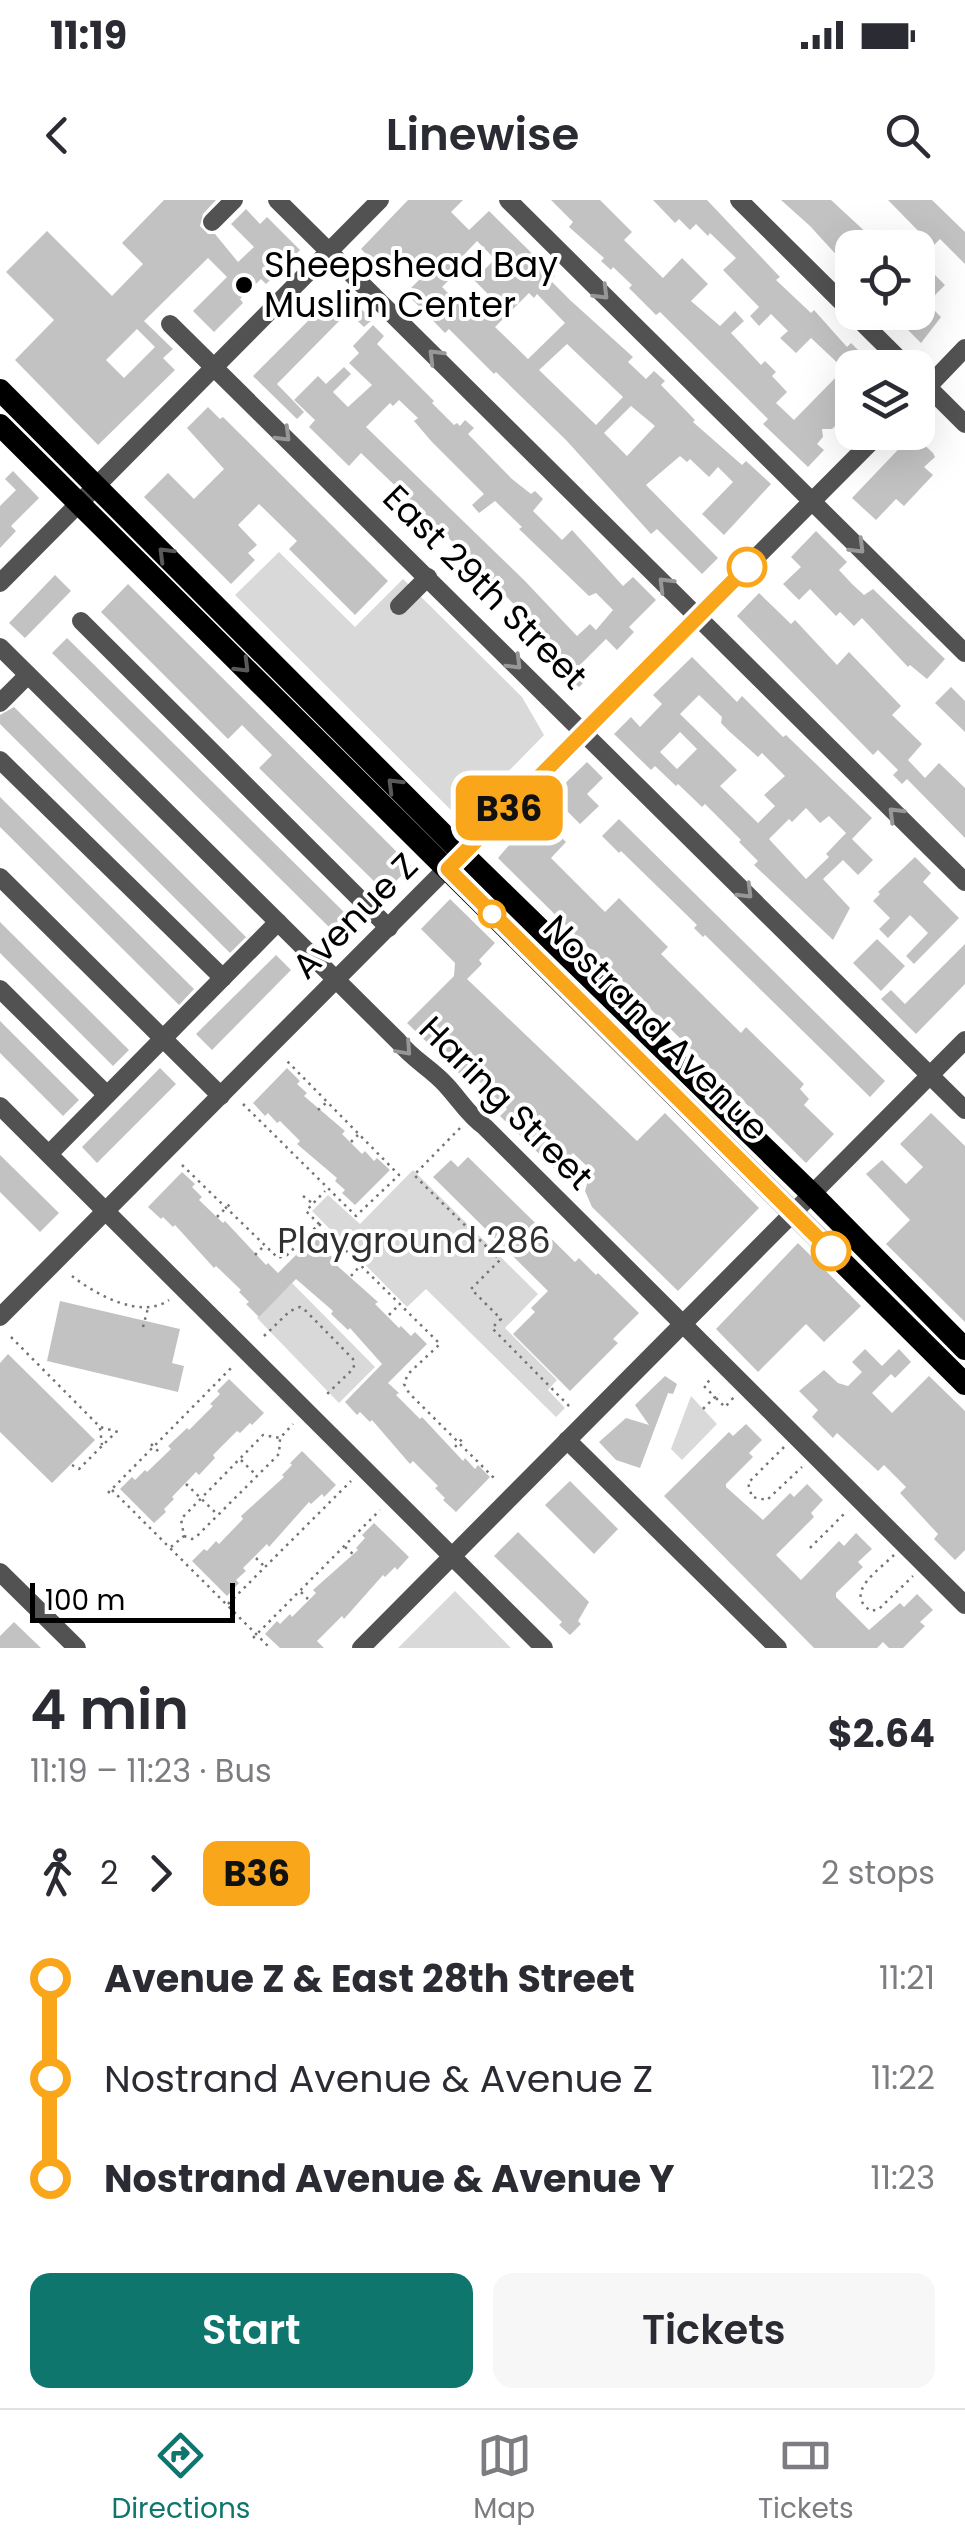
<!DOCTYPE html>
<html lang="en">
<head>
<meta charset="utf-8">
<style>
  body { margin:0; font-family:Poppins,sans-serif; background:#f7f7f7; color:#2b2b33; height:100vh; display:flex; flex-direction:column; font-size:38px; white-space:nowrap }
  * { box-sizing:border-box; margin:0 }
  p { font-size:32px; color:#7c7c81 }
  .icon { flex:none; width:55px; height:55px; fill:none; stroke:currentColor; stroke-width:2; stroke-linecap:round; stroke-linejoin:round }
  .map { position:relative; height:1448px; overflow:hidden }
  .panel { display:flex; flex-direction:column; background:#fff; flex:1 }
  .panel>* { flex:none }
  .badge { padding:0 20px; border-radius:15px; font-size:35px; line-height:65px }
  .controls { position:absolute; left:835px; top:30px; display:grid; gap:20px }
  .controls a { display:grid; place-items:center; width:100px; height:100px; border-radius:20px; background:#fff; box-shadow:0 10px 40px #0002; font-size:50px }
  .scale { position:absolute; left:30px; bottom:25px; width:205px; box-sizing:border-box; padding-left:10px; border:5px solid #000; border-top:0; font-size:28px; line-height:35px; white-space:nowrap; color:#000; -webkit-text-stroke:8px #fff; paint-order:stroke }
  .map>.badge { position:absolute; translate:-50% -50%; box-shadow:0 0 0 5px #fff }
  .legs { display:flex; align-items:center; gap:15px; height:110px; padding:0 30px; font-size:32px }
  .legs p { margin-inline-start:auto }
  .head { display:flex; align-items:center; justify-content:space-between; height:170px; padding:0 30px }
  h1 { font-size:55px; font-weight:600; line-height:75px }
  .cta { display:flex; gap:20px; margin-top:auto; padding:20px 30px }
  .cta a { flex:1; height:115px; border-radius:20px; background:#0f766e; color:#fff; font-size:40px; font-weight:600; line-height:115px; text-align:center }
  .cta a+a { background:#f7f7f7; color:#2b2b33 }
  ul { padding:0 30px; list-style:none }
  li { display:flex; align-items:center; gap:35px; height:100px; font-size:38px }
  li i { display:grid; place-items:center; width:15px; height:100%; margin:0 12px; background:currentColor }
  li i::after { content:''; width:25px; height:25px; margin:-12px; border:8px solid; border-radius:50%; background:#fff }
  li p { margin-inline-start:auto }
  li:first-child i { background:linear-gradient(#0000 50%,currentColor 0) }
  li:last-child i { background:linear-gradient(currentColor 50%,#0000 0) }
  .status { display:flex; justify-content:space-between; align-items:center; height:70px; padding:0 50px; background:#fff; direction:ltr }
  .status svg { height:28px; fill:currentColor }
  header { display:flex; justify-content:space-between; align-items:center; height:130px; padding:0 30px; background:#fff; font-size:45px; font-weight:600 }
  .tabs { display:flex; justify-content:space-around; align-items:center; height:140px; border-top:2px solid #e1e1e2; background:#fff; font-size:28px; color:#7c7c81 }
  .tabs a { display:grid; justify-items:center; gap:5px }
  .tabs .selected { color:#0f766e }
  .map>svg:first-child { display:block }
  .green { fill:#d9d9d9 }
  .building { fill:#c2c2c2; fill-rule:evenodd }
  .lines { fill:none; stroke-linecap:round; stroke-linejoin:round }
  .path { stroke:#747474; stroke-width:2.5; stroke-dasharray:2.5 5; stroke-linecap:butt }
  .minor { stroke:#525252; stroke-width:18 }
  .major { stroke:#000; stroke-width:22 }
  .oneway { stroke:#979797 }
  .oneway2 { stroke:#595959 }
  .line-1-casing { stroke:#fff; stroke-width:22 }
  .line-1 { stroke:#faa61a; stroke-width:15 }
  .poi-dot { fill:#000; stroke:#fff; stroke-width:4 }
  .stop-1-dot { fill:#fff; stroke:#faa61a; stroke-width:5 }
  .labels { text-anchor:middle; stroke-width:8; stroke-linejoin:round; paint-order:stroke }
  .poi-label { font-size:35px; fill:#000; stroke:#fff; text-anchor:start }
  .street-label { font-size:35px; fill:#000; stroke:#fff }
  .park-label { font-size:35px; fill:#303030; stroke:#fff }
</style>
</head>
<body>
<div class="status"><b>11:19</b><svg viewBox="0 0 49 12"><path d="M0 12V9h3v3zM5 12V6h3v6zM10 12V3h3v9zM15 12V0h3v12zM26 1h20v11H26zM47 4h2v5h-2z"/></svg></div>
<header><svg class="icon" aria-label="back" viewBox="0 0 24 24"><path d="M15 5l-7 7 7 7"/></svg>Linewise<svg class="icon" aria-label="search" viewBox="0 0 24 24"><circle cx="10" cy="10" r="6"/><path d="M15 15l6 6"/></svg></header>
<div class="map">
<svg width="965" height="1448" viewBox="0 0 965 1448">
  <rect width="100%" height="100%" fill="#fff"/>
  <g class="green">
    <path d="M279,352L355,427L403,379L522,497L544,535L461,620L235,395Z"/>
    <path d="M413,970L538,1094L505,1128L557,1180L548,1190L565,1208L556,1217L426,1089L407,1107L312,1011L328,995L360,1024Z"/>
    <path d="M292,1083L375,1167L339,1203L257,1118Z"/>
    <path d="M691,1196L717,1224L682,1260L671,1249Z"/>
    <path d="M455,1391L511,1448H398Z"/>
  </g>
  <g class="building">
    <path d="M164,0H216L203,14L200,26L208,34H215L238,62L254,47L231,24L246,9L260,24L267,17L300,50L266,84L261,79L240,99L243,103L214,132L193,111L227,77L208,58L144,121L173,149L163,158L175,170L98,245L15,160L54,120L6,72L47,31L112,96L143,64L122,43ZM137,129L155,147L124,178L106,160Z"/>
    <path d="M408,0H463L451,12L469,30L489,11L555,76L551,81L570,100L633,157L628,162L646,179L654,171L665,181L661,185L695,220L693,222L742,265L746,261L771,284L724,335L702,314L733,282L718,267L709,277L690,259L687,262L680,256L646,285L718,358L702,374L657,329L651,334L566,240L496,172L494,174L449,129L445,133L406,93L425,74L408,56L388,76L361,49ZM477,41L495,59L474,80L488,94L469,114L442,87L465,64L460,59ZM529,93L534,98L537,94L565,123L528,159L495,127ZM567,144L623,197L596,225L539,170ZM631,206L655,226L627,256L604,233Z"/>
    <path d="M551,0H600L632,32L624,40L663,78L682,58L708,84L691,101L720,126L735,111L744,121L731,133L761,165L765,161L776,172L772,176L787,192L776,203L794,220L844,169L811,138L796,153L780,138L788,131L771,114L759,126L750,116L759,107L723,70L736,58L710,33L708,36L696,24L690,30L679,19L675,23L653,0H707L780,77L776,80L811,113L814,110L847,147L851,143L876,168H852V210L832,229H822L823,237L817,244L824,250L808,267L763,224L768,219L749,200L660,112L656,115L629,88L632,85L613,67L611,70L601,61L604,58L569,27L573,22Z"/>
    <path d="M781,0H831L883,48H852V72L810,26Z"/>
    <path d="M888,0H932L965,32V64L940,39L933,46Z"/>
    <path d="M935,75L945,85L927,103L941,117L921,143L905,127L910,122L901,112H918V92Z"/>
    <path d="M341,88L372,120L364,127L348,112L277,184L304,212L297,219L253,176Z"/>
    <path d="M373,125L384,136L377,144L434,201L432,203L454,225L457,223L460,226L465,220L474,228L468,234L512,279L531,294L535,291L543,299L533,311L562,340L572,330L623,386L633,377L656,400L629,427L634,432L617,450L606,439L577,468L588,478L579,487L550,462L552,460L545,453L554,445L434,323L361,253L349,266L309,227L315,220L294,200L318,176L326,184L344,167L351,174L333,192L348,207L372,185L349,163L359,153L353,146ZM399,200L418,218L414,221L432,242L484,294L472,305L479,313L495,301L522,327L519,329L589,396L596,393L613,410L596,430L590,424L577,436L524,380L366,227L390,203L393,206Z"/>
    <path d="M208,207L220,219L223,217L388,381L355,415L289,349L297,341L259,304L238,325L257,345L248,353L255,360L231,384L144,297L168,273L194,299L224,269L187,228Z"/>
    <path d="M913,234L933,253L935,257L924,267L933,275L904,306L896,299L876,320L852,298Z"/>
    <path d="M13,271L39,298L11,326L16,331L0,348V306L16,290L5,279Z"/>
    <path d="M816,331L847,362L839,370L852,384L864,395L873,389L945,459L927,479L910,465L908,467L862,418L854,426L840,412L836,416L810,389L799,400L783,384L801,367L791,357Z"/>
    <path d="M55,375L71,391L25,438L9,423Z"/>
    <path d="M128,384L411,666L385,692L259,568L272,555L242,525L228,539L101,412Z"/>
    <path d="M759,393L791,424L795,420L837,465L849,452L901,506L892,515L922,544L908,560L925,578L939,563L965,588V638L907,579L902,584L893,575L898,570L878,550L873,555L737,416Z"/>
    <path d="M67,438L351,719L336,734L52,453Z"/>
    <path d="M692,457L737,502L742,496L783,537L786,535L872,618L852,639L829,616L820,623L806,608L792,622L789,619L769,639L806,679L829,657L826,654L846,633L873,660L858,675L843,660L823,679L850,708L833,740L754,665L758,661L739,642L741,640L705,604L702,607L678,584L676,586L655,566L651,570L614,534L631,517L640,527L662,504L653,495ZM699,495L722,517L721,523L730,532L758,557L762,553L785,576L764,595L775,606L758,623L720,586L737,570L680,514ZM680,532L697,549L677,569L660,552Z"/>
    <path d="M951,487L965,501V532L935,503Z"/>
    <path d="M14,507L246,737L230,753L0,524V515Z"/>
    <path d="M587,562L603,578L587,594L599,606L580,624L552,596Z"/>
    <path d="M0,597L194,789L179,805L0,627Z"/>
    <path d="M540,616L566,642L551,658L605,712L619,698L668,747L661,754L741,833L746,827L804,884L800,889L809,899L804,905L834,934L806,963L498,658L527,624L529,627Z"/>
    <path d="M619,619L885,881L870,897L705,735L703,737L694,728L697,725L621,651L619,653L602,636Z"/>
    <path d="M915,657L931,673L923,682L959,718L914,764L906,756L928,733L910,715L888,738L879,729L890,718L873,701L880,694L878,692Z"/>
    <path d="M450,699L495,743L479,760L482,764L467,779L637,941L665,913L759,1008L678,1091L592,1007L585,991L591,970L573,953L556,970L500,916L507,909L474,876L468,882L407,823L454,776L455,763L421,729Z"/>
    <path d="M0,722L129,850L113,866L0,753Z"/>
    <path d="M877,739L905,766L881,791L853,763Z"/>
    <path d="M965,744V784L916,834L881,799L891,790L905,804Z"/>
    <path d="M276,755L291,770L212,850L196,834Z"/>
    <path d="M0,821L79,900L63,916L0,853Z"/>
    <path d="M160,868L176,884L97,963L82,947Z"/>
    <path d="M287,868L300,881L297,884L307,893L304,896L345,931L342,934L362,954L365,951L374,961L377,958L390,970L355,1005L342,993L345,990L335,981L337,978L297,944L300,941L280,921L277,923L268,913L265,916L253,903Z"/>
    <path d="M931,913L965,946V1122L886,1044L910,1020L866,974L882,960L906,984L923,967L900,944Z"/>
    <path d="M0,955L59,1013L40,1032L0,992Z"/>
    <path d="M468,957L575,1062L579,1058L596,1075L598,1073L639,1113L613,1139L618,1143L570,1191L513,1134L535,1112L531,1108L548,1091L433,977L451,960L458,967Z"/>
    <path d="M182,972L195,984L192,987L202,997L199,1000L223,1023L225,1021L266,1065L268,1063L278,1073L316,1035L328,1047L325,1050L335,1060L333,1062L378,1102L375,1104L399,1128L401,1126L411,1136L415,1132L427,1144L388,1183L399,1193L396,1195L420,1219L422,1217L463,1261L465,1258L475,1269L478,1265L490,1277L456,1312L443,1300L445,1298L435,1288L438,1286L413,1261L410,1264L372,1220L370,1222L360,1212L357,1215L345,1202L382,1164L350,1128L348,1130L331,1114L333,1111L296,1079L259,1117L246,1104L249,1102L239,1092L241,1090L216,1066L214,1068L175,1025L173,1027L163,1017L161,1019L148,1007Z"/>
    <path d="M798,1043L861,1106L824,1142L806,1124L758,1172L716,1129Z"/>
    <path d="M60,1101L180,1129L172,1163L184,1166L178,1192L47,1161Z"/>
    <path d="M865,1149L882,1166L899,1149L911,1162L895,1178L891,1174L872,1193L892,1213L929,1176L965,1211V1350L955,1360L934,1339L938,1334L900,1293L906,1287L884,1265L878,1271L837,1233L833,1238L812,1217L818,1210L799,1191L824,1170L838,1183L848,1186L862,1172L852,1162Z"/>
    <path d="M8,1154L95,1240L52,1283L0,1232V1163Z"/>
    <path d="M665,1176L677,1184L673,1194L668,1193L640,1268L616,1260L599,1242L626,1218L649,1225L635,1205Z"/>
    <path d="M229,1179L264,1213L252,1225L250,1223L240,1233L237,1231L213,1255L215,1258L199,1275L196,1272L172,1297L174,1299L164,1309L166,1312L154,1323L120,1289L132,1277L135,1280L145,1270L147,1272L171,1249L168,1246L187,1228L189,1230L213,1206L210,1204L220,1194L217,1191Z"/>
    <path d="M746,1224L762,1240L749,1253L753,1257L726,1284V1287L763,1320L790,1293L794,1297L807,1284L823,1300L811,1313L814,1317L776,1355L801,1380L839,1341L844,1346L856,1333L872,1349L858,1362L863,1367L836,1393V1397L869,1430L900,1403L904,1407L917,1394L933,1410L920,1422L925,1426L903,1448H889L883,1442L877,1448H814L664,1296L729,1232L733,1236Z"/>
    <path d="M302,1251L336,1285L324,1297L322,1294L311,1304L309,1302L269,1347L267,1344L243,1368L246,1371L236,1380L239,1383L227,1396L192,1361L204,1349L207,1351L216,1341L219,1344L243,1319L241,1316L284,1277L282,1275L292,1265L290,1263Z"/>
    <path d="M570,1281L618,1329L594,1354L545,1305Z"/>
    <path d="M374,1323L409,1357L397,1370L395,1367L385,1377L383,1375L344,1419L342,1416L317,1441L324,1448H280L265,1434L277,1421L280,1424L290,1414L292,1417L316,1393L313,1390L358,1350L356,1348L365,1338L362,1335Z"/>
    <path d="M518,1332L589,1402L578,1421L581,1424L570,1435L559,1425L562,1422L494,1356Z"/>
    <path d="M14,1422L41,1448H0V1436Z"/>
  </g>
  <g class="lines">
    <g class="path">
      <path d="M243,904L356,1016L399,975L286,860"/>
      <path d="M318,910L326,903"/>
      <path d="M460,928L414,975L500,1060L471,1089L501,1119L492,1128L570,1207"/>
      <path d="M351,942L358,935"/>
      <path d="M182,965L278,1058L287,1055L319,1024L306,1011L325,991"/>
      <path d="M303,996L312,1003"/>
      <path d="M217,1017L230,1004"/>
      <path d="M319,1024L440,1144L408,1174L404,1184L409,1193L497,1281"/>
      <path d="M255,1055L263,1047"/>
      <path d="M72,1076C95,1094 141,1120 169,1100"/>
      <path d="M351,1076L360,1066"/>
      <path d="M389,1115L399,1105"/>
      <path d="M143,1127L148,1108"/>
      <path d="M264,1136L290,1111L300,1107L306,1111L353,1159L354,1168L325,1196"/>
      <path d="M11,1137L100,1227L122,1233"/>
      <path d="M716,1198L725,1207L735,1196"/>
      <path d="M703,1209L715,1197L704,1186L712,1178"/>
      <path d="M100,1228L102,1245"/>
      <path d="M151,1244L161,1254"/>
      <path d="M455,1247L462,1239"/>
      <path d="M784,1247L748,1283L752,1297L767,1300L802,1267"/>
      <path d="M241,1260L256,1275"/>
      <path d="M72,1265L79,1269L116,1232"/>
      <path d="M186,1284L217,1314"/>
      <path d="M112,1290L270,1448"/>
      <path d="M108,1293L234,1165"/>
      <path d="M184,1336L192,1339L198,1335L279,1254L280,1239"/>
      <path d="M171,1347L184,1336L181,1319L263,1235L280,1238L293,1224"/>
      <path d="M345,1347L353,1354"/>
      <path d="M810,1348L847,1311"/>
      <path d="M894,1355C879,1370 843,1393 871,1411L879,1409L913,1376"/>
      <path d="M256,1358L264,1366"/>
      <path d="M301,1392L308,1399"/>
      <path d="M228,1404L351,1281"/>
      <path d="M253,1438L380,1310"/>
    </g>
    <g class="minor">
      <path d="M277,0L965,682"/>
      <path d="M508,0L965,453"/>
      <path d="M739,0L908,168"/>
      <path d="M212,22L234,0"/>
      <path d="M170,124L965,910"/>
      <path d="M918,177L965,224"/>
      <path d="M918,197L965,148"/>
      <path d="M0,383L380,0"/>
      <path d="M399,406L428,377"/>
      <path d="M81,421L389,728"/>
      <path d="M0,447L398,841C413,860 431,868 446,885C460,900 468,915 485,927L965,1405"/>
      <path d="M0,503L28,475"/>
      <path d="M0,560L223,778"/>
      <path d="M0,677L221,896"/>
      <path d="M0,789L107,895"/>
      <path d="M0,906L544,1448"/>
      <path d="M49,954L278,722"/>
      <path d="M0,1117L881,232"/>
      <path d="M567,1240L778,1448"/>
      <path d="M0,1372L77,1448"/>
      <path d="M361,1448L965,840"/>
    </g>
    <g class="major">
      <path d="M0,190L463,654L812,994L965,1149"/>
      <path d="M0,225L965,1184"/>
    </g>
  </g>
  <defs><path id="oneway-chevron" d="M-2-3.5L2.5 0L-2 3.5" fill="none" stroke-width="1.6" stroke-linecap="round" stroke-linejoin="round" transform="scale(2.5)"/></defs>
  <g class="oneway">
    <use href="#oneway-chevron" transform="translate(602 93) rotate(45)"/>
    <use href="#oneway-chevron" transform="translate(435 156) rotate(-135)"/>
    <use href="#oneway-chevron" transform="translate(284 235) rotate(45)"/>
    <use href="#oneway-chevron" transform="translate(858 347) rotate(45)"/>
    <use href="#oneway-chevron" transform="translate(665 384) rotate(-135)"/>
    <use href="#oneway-chevron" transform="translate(515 463) rotate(45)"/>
    <use href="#oneway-chevron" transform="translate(895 614) rotate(-135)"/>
    <use href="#oneway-chevron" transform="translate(746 692) rotate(45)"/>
    <use href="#oneway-chevron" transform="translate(405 849) rotate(48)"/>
  </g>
  <g class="oneway2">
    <use href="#oneway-chevron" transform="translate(165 354) rotate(-135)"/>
    <use href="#oneway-chevron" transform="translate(243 466) rotate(45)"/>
    <use href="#oneway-chevron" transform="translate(394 585) rotate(-135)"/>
  </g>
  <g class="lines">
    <defs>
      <path id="line-1" d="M747,367L448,669L831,1051"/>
    </defs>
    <use href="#line-1" class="line-1-casing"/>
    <use href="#line-1" class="line-1"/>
  </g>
  <circle class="poi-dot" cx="244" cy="85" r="10"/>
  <g class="stop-1-dot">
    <circle cx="747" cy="367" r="18"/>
    <circle cx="492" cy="714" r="12"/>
    <circle cx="831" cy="1051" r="18"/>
  </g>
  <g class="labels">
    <g class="poi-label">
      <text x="264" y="77">Sheepshead Bay<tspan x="264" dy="40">Muslim Center</tspan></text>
    </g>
    <g class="street-label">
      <text transform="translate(485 387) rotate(45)" y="12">East 29th Street</text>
      <text transform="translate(355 716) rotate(-45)" y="12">Avenue Z</text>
      <text transform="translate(656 828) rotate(45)" y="12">Nostrand Avenue</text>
      <text transform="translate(506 903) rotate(45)" y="12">Haring Street</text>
    </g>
    <g class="park-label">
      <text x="414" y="1053">Playground 286</text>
    </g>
  </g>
</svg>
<div class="controls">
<a><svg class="icon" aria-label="locate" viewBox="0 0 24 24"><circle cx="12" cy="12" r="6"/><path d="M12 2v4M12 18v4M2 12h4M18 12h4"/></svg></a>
<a><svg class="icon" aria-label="layers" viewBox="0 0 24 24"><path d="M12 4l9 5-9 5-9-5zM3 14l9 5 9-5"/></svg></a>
</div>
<div class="scale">100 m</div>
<b class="badge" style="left:509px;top:608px;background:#faa61a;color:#111">B36</b>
</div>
<section class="panel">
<div class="head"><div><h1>4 min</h1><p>11:19 – 11:23 · Bus</p></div><b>$2.64</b></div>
<div class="legs"><svg class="icon" aria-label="walk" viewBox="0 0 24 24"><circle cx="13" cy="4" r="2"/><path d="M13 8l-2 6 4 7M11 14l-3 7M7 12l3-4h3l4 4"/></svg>2<svg class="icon" aria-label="forward" viewBox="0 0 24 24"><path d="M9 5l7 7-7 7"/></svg><b class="badge" style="background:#faa61a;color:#111">B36</b><p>2 stops</p></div>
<ul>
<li><i style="color:#faa61a"></i><b>Avenue Z &amp; East 28th Street</b><p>11:21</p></li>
<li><i style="color:#faa61a"></i><span>Nostrand Avenue &amp; Avenue Z</span><p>11:22</p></li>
<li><i style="color:#faa61a"></i><b>Nostrand Avenue &amp; Avenue Y</b><p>11:23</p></li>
</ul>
<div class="cta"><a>Start</a><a>Tickets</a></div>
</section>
<nav class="tabs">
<a class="selected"><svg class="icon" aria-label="directions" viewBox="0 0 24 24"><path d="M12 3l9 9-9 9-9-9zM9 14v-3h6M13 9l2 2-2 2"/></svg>Directions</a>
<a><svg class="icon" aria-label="map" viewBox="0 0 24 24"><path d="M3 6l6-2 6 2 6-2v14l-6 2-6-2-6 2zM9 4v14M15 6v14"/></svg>Map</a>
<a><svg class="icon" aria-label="tickets" viewBox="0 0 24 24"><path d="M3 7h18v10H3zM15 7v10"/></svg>Tickets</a>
</nav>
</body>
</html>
